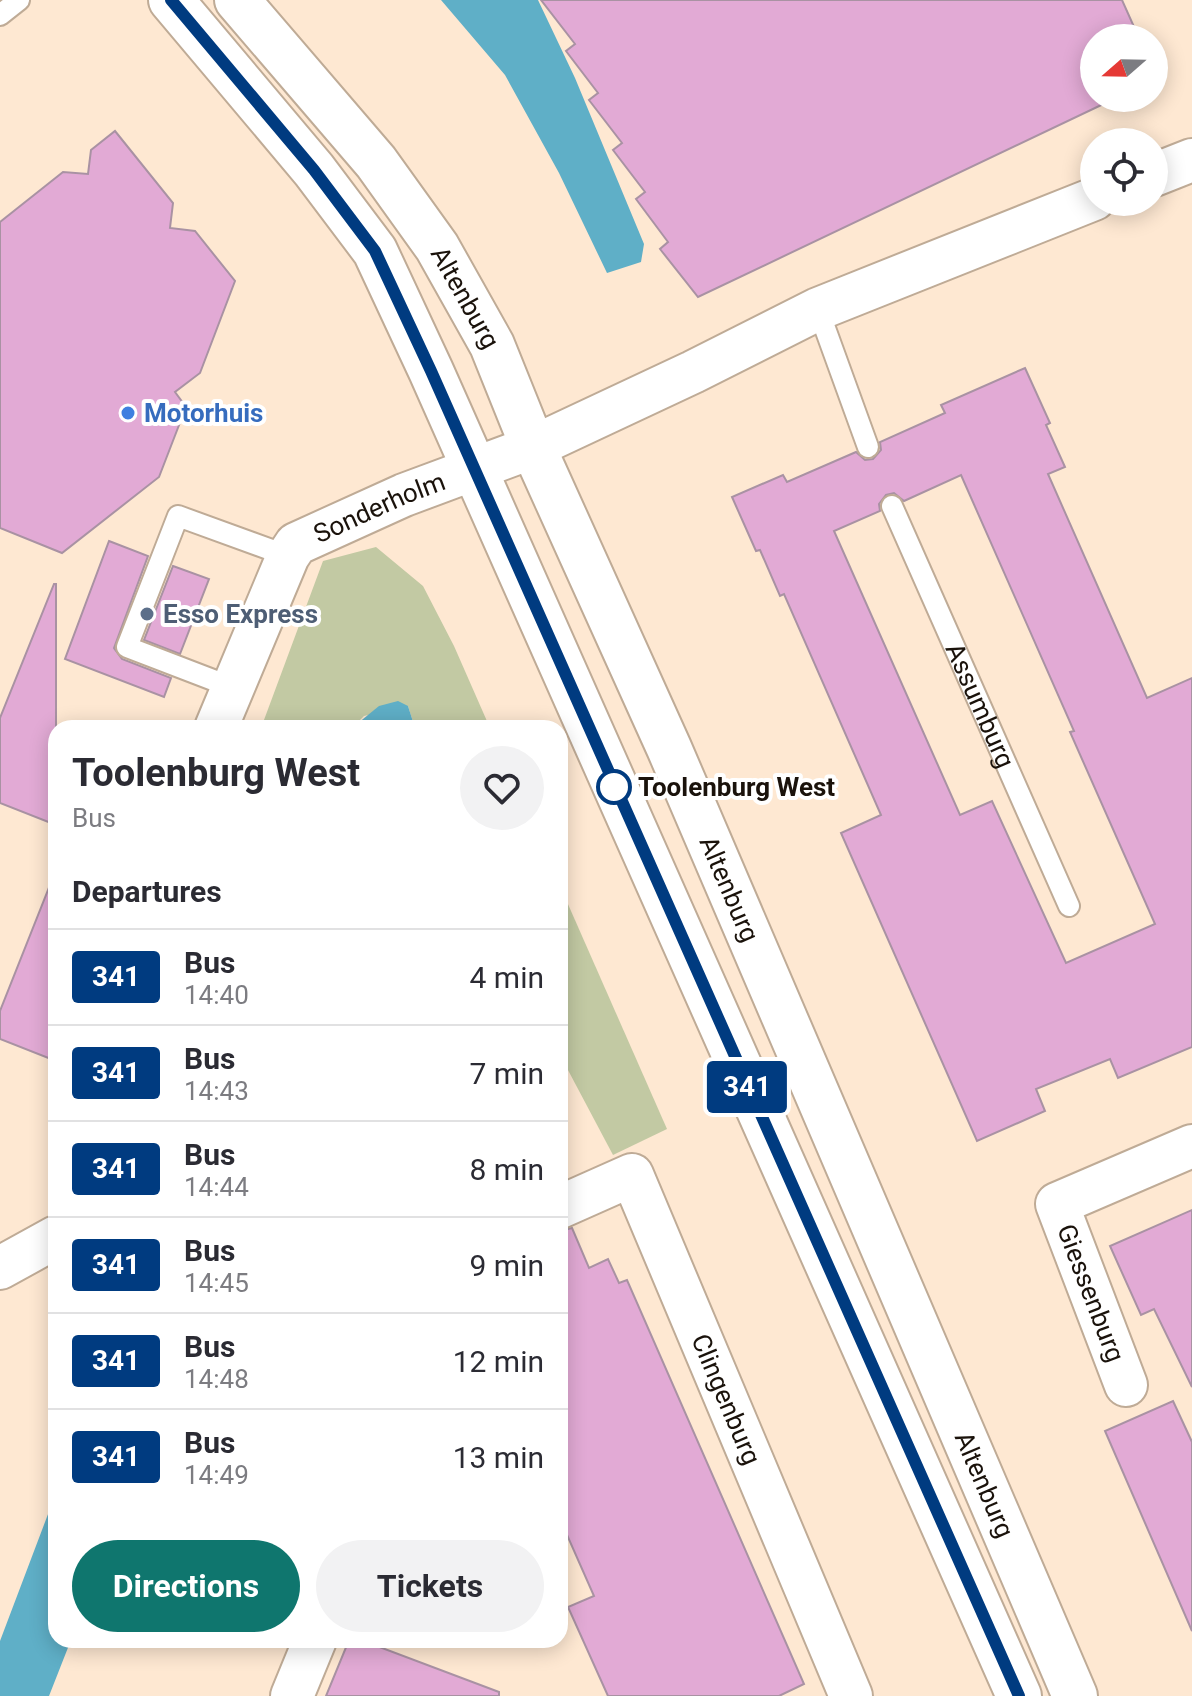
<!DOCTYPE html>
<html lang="en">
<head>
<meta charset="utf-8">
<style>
  body { margin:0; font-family:Roboto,sans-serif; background:#f2f2f3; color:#2b2b33; height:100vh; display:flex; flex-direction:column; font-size:30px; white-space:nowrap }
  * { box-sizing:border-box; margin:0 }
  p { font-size:26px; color:#7c7c81 }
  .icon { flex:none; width:44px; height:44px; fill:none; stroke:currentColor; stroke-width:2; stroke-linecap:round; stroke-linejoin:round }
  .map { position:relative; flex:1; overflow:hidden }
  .sheet { position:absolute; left:48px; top:720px; width:520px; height:928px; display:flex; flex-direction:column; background:#fff; border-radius:24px; box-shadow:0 4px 20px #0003 }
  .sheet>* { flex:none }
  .badge { padding:0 16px; border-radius:6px; font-size:28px; line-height:52px }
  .needle { width:52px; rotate:250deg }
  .buttons { position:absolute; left:1080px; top:24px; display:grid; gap:16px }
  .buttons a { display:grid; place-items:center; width:88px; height:88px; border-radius:50%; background:#fff; box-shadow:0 4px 20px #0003; font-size:40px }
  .map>.badge { position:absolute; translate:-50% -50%; box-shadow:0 0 0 4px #fff }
  h2 { padding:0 24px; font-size:30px; line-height:72px }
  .round { display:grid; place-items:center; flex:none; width:84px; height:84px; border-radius:42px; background:#f2f2f3 }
  .summary { display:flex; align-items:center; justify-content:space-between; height:136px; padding:0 24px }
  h1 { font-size:38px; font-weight:700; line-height:60px }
  .action { display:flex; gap:16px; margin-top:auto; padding:16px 24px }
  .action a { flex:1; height:92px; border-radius:48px; background:#0f766e; color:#fff; font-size:32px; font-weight:700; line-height:92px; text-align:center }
  .action a+a { background:#f2f2f3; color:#2b2b33 }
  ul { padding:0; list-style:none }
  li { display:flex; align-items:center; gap:24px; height:96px; padding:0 24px; border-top:2px solid #e1e1e2 }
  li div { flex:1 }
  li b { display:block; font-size:30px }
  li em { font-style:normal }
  li .badge { min-width:88px; font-weight:700; text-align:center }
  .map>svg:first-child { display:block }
  .green { fill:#c2c9a3 }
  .water { fill:#5fafc7 }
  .building { fill:#e2aad5; stroke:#a992a3; stroke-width:2; fill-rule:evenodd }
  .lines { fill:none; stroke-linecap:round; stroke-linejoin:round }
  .lane-casing { stroke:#bfab96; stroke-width:24 }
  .street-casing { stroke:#bfab96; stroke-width:46 }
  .secondary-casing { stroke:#bfab96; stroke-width:48 }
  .lane { stroke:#fff; stroke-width:20 }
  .street { stroke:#fff; stroke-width:42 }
  .secondary { stroke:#fff; stroke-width:44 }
  .line-casing { stroke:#fff; stroke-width:18 }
  .line { stroke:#003b80; stroke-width:12 }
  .shop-dot { fill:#3f7fe0; stroke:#fff; stroke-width:3 }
  .service-dot { fill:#5c6f8a; stroke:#fff; stroke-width:3 }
  .stop-dot { fill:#fff; stroke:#003b80; stroke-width:4 }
  .labels { text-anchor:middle; stroke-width:8; stroke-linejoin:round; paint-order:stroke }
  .street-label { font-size:26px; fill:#1a120b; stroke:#fff }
  .shop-label { font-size:26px; font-weight:bold; fill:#366cbe; stroke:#fff; text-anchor:start }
  .service-label { font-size:26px; font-weight:bold; fill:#4e5e75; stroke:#fff; text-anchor:start }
  .stop-label { font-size:26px; font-weight:bold; fill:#1a120b; stroke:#fff; text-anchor:start }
</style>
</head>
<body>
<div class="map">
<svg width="1192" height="1696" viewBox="0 0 1192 1696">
  <rect width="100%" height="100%" fill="#fee8d2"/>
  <g class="green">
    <path d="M376,547L423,586L454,646L490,728H415L408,706L364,716L352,728H261L323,561Z"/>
    <path d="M560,886L667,1129L613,1155L560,1055Z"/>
  </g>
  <g class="water">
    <path d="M441,0H538L575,78L644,244L641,262L607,273L559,173L505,75Z"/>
    <path d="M398,701L408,706L415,728H352L379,706Z"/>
    <path d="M56,1493V1640H71L49,1696H0V1641Z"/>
  </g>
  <g class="building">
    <path d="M541,0H1122L1139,38H1094V98H1116L698,297L660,249L668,242L636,199L645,192L613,150L622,143L589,100L598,93L566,51L575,44Z"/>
    <path d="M115,131L173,203L170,228L195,231L235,281L200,373L175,392L186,407L159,477L62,553L0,528V222L63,172L88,174L91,150Z"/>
    <path d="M1025,368L1050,423L1046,425L1065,467L1048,474L1147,698L1192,678V1047L1118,1078L1110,1059L1036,1089L1045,1111L977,1141L841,833L881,815L784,594L780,596L760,550L756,551L732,497L783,475L787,482L856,452L865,460L873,459L881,450L880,442L945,413L941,405ZM961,475L1074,731L1070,732L1155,924L1066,963L992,801L960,815L834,531L880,511L879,504L886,495L894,493L904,501Z"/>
    <path d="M109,541L148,556L114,648L122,659L171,678L164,697L65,659Z"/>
    <path d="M173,566L209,579L180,654L144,640Z"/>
    <path d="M54,584H56V825L0,803V718Z"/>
    <path d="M54,875L56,876V1061L0,1039V1011Z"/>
    <path d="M1192,1210V1387L1154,1309L1141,1315L1110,1246Z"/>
    <path d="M572,1228L589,1268L608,1259L619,1283L627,1280L804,1684L779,1696H608L568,1607L594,1596L560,1519V1231Z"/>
    <path d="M1173,1401L1192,1442V1631L1105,1431Z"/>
    <path d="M349,1640H361L499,1692V1696H326Z"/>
  </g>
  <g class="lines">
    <defs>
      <g id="lane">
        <path d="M0,15L19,0"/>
        <path d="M818,309L868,447"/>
        <path id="s1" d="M892,506L1069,906"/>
        <path d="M234,688L127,647L178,516L288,556"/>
      </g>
      <g id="street">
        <path d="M1154,175L1192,160"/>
        <path id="s2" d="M216,728L288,556L296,544L404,495L533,447L693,372L818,309L1094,199"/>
        <path id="s3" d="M560,1207L632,1175L851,1696"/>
        <path d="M0,1268L56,1237"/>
        <path d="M1126,1385L1057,1204L1192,1146"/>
        <path d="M292,1696L315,1640"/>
      </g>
      <g id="secondary">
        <path d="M171,0L314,170L375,251L431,371L1019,1696"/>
        <path id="s4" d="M237,0L376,162L437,247L492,345L533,447L669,748L1075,1696"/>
      </g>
    </defs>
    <use href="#lane" class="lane-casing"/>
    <use href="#street" class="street-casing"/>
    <use href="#secondary" class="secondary-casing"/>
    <use href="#lane" class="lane"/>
    <use href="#street" class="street"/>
    <use href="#secondary" class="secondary"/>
  </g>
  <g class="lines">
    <defs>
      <path id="line" d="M171,0L314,170L375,251L431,371L1019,1696"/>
    </defs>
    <use href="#line" class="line-casing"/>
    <use href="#line" class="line"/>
  </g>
  <circle class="shop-dot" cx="128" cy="413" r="8"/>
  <circle class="service-dot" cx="147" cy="614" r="8"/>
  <circle class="stop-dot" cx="614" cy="787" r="16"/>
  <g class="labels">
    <g class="street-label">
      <text dy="9" stroke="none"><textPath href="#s4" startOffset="376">Altenburg</textPath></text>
      <text dy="9" stroke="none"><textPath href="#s2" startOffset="292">Sonderholm</textPath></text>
      <text dy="9" stroke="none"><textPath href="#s1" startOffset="218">Assumburg</textPath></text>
      <text dy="9" stroke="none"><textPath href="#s4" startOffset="1024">Altenburg</textPath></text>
      <text transform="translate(1091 1293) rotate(69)" y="9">Giessenburg</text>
      <text dy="9" stroke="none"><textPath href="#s3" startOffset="322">Clingenburg</textPath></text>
      <text dy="9" stroke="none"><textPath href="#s4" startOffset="1672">Altenburg</textPath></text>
    </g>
    <g class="shop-label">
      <text x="144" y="422">Motorhuis</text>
    </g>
    <g class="service-label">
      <text x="163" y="623">Esso Express</text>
    </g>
    <g class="stop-label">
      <text x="638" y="796">Toolenburg West</text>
    </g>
  </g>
</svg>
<div class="buttons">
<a><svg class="needle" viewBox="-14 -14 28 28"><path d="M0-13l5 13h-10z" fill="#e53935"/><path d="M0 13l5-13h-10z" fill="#7c7c81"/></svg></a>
<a><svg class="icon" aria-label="locate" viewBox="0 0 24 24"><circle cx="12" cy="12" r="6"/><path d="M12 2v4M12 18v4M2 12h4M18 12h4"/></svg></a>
</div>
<b class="badge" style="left:747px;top:1087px;background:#003b80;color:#fff">341</b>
<section class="sheet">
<div class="summary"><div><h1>Toolenburg West</h1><p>Bus</p></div><a class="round"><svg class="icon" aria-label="heart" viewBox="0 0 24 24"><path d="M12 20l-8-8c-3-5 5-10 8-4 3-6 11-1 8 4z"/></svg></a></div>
<h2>Departures</h2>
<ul>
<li><span class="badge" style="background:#003b80;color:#fff">341</span><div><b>Bus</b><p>14:40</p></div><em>4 min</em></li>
<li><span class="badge" style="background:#003b80;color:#fff">341</span><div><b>Bus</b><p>14:43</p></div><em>7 min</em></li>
<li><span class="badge" style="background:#003b80;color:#fff">341</span><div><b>Bus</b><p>14:44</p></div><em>8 min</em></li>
<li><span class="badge" style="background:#003b80;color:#fff">341</span><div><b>Bus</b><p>14:45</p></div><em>9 min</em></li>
<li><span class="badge" style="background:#003b80;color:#fff">341</span><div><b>Bus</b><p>14:48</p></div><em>12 min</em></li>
<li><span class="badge" style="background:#003b80;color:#fff">341</span><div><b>Bus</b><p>14:49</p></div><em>13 min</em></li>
</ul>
<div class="action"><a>Directions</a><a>Tickets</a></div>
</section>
</div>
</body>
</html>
